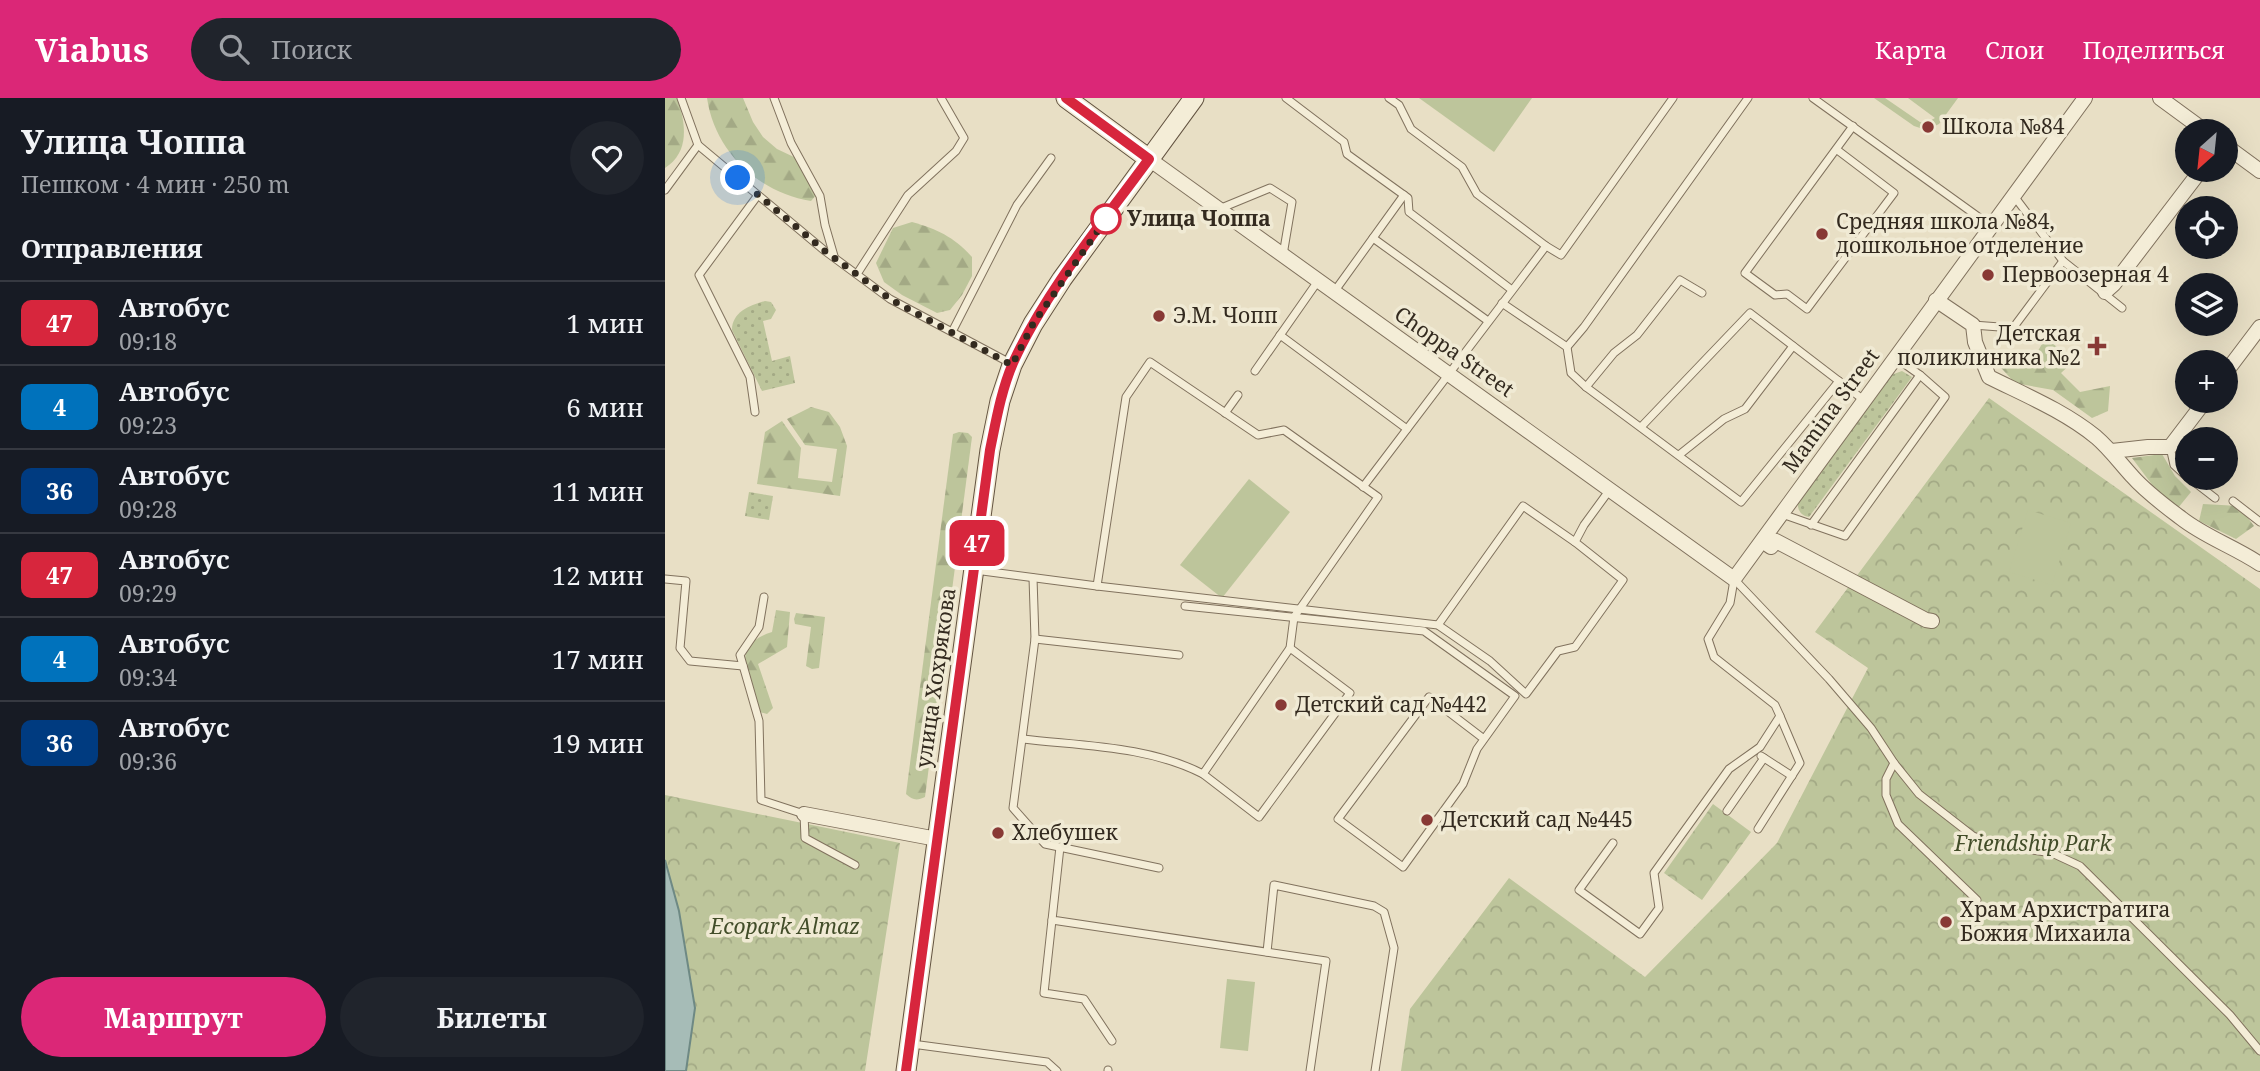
<!DOCTYPE html>
<html lang="ru">
<head>
<meta charset="utf-8">
<style>
  body { margin:0; font-family:"Noto Serif",serif; background:#20242c; color:#f1f3f6; height:100vh; display:flex; flex-direction:column; font-size:26px; white-space:nowrap }
  * { box-sizing:border-box; margin:0 }
  p { font-size:23px; color:#9ea1a6 }
  .icon { flex:none; width:38px; height:38px; fill:none; stroke:currentColor; stroke-width:2; stroke-linecap:round; stroke-linejoin:round }
  .map { position:relative; flex:1; overflow:hidden }
  .side { display:flex; flex-direction:column; background:#171b24; width:665px }
  .side>* { flex:none }
  .badge { padding:0 14px; border-radius:10px; font-size:24px; line-height:46px }
  .needle { width:46px; rotate:207deg }
  .buttons { position:absolute; left:1510px; top:21px; display:grid; gap:14px }
  .buttons a { display:grid; place-items:center; width:63px; height:63px; border-radius:50%; background:#171b24; box-shadow:0 7px 28px #0002; font-size:35px }
  .you { position:absolute; width:35px; height:35px; margin:-18px; border:5px solid #fff; border-radius:50%; background:#1a73e8; box-shadow:0 0 0 10px #1a73e833 }
  .map>.badge { position:absolute; translate:-50% -50%; box-shadow:0 0 0 4px #fff }
  h2 { padding:0 21px; font-size:26px; line-height:63px }
  .round { display:grid; place-items:center; flex:none; width:74px; height:74px; border-radius:37px; background:#20242c }
  .head { display:flex; align-items:center; justify-content:space-between; height:119px; padding:0 21px }
  h1 { font-size:33px; font-weight:700; line-height:52px }
  .action { display:flex; gap:14px; margin-top:auto; padding:14px 21px }
  .action a { flex:1; height:80px; border-radius:42px; background:#db2777; color:#fff; font-size:28px; font-weight:700; line-height:80px; text-align:center }
  .action a+a { background:#20242c; color:#f1f3f6 }
  ul { padding:0; list-style:none }
  li { display:flex; align-items:center; gap:21px; height:84px; padding:0 21px; border-top:2px solid #363941 }
  li div { flex:1 }
  li b { display:block; font-size:26px }
  li em { font-style:normal }
  li .badge { min-width:77px; font-weight:700; text-align:center }
  header { display:flex; align-items:center; gap:42px; box-sizing:border-box; height:98px; padding:0 35px; background:#db2777; color:#fff }
  header strong { font-size:33px }
  nav { display:flex; gap:38px; margin-inline-start:auto; font-size:24px }
  .search { width:490px; height:63px; background:#20242c; display:flex; align-items:center; gap:18px; box-sizing:border-box; padding:0 24px; border-radius:38px; color:#9ea1a6; font-size:26px }
  main { display:flex; flex:1; min-height:0 }
  .map>svg:first-child { display:block }
  .grass { fill:url(#grass-dots) }
  .forest { fill:url(#forest-firs) }
  .park { fill:url(#park-crowns) }
  .garden { fill:#bdc59b }
  .water { fill:#a6bcb7; stroke:#6e8984; stroke-width:2 }
  .lines { fill:none; stroke-linecap:round; stroke-linejoin:round }
  .lane-casing { stroke:#81725e; stroke-width:9 }
  .street-casing { stroke:#81725e; stroke-width:16 }
  .secondary-casing { stroke:#635341; stroke-width:21 }
  .lane { stroke:#f4edd7; stroke-width:7 }
  .street { stroke:#f4edd7; stroke-width:14 }
  .secondary { stroke:#f4edd7; stroke-width:19 }
  .line-casing { stroke:#fff; stroke-width:16 }
  .line { stroke:#d7263d; stroke-width:10 }
  .walk { stroke:#332a1f; stroke-width:7; stroke-dasharray:0 12.6 }
  .poi-dot { fill:#883935; stroke:#f0ead4; stroke-width:2.5 }
  .stop-dot { fill:#fff; stroke:#d7263d; stroke-width:3.5 }
  .labels { text-anchor:middle; stroke-width:7; stroke-linejoin:round; paint-order:stroke }
  .poi-label { font-size:21px; fill:#332a1f; stroke:#f0ead4; text-anchor:start }
  .stop-label { font-size:21px; font-weight:bold; fill:#332a1f; stroke:#f0ead4; text-anchor:start }
  .street-label { font-size:21px; fill:#332a1f; stroke:#f0ead4 }
  .park-label { font-size:21px; font-style:italic; fill:#424d29; stroke:#f0ead4 }
</style>
</head>
<body>
<header>
<strong>Viabus</strong>
<div class="search"><svg class="icon" aria-label="search" viewBox="0 0 24 24"><circle cx="10" cy="10" r="6"/><path d="M15 15l6 6"/></svg>Поиск</div>
<nav><a>Карта</a><a>Слои</a><a>Поделиться</a></nav>
</header>
<main>
<section class="side">
<div class="head"><div><h1>Улица Чоппа</h1><p>Пешком · 4 мин · 250 m</p></div><a class="round"><svg class="icon" aria-label="heart" viewBox="0 0 24 24"><path d="M12 20l-8-8c-3-5 5-10 8-4 3-6 11-1 8 4z"/></svg></a></div>
<h2>Отправления</h2>
<ul>
<li><span class="badge" style="background:#d7263d;color:#fff">47</span><div><b>Автобус</b><p>09:18</p></div><em>1 мин</em></li>
<li><span class="badge" style="background:#0072bc;color:#fff">4</span><div><b>Автобус</b><p>09:23</p></div><em>6 мин</em></li>
<li><span class="badge" style="background:#003b80;color:#fff">36</span><div><b>Автобус</b><p>09:28</p></div><em>11 мин</em></li>
<li><span class="badge" style="background:#d7263d;color:#fff">47</span><div><b>Автобус</b><p>09:29</p></div><em>12 мин</em></li>
<li><span class="badge" style="background:#0072bc;color:#fff">4</span><div><b>Автобус</b><p>09:34</p></div><em>17 мин</em></li>
<li><span class="badge" style="background:#003b80;color:#fff">36</span><div><b>Автобус</b><p>09:36</p></div><em>19 мин</em></li>
</ul>
<div class="action"><a>Маршрут</a><a>Билеты</a></div>
</section>
<div class="map">
<svg width="1595" height="973" viewBox="0 0 1595 973">
  <defs>
    <pattern id="grass-dots" width="8" height="8" patternUnits="userSpaceOnUse" patternTransform="scale(1.75)"><rect width="8" height="8" fill="#bdc59b"/><path d="M2 2h.1M6 6h.1" fill="none" stroke="#a3a985" stroke-width="1.8" stroke-linecap="round"/></pattern>
    <pattern id="forest-firs" width="22" height="20" patternUnits="userSpaceOnUse" patternTransform="scale(1.75)"><rect width="22" height="20" fill="#bdc59b"/><path d="M5 1l3.5 6h-7zM16 11l3.5 6h-7z" fill="#a3a985"/></pattern>
    <pattern id="park-crowns" width="20" height="18" patternUnits="userSpaceOnUse" patternTransform="scale(1.75)"><rect width="20" height="18" fill="#bdc59b"/><path d="M2 6a3 3 0 1 1 6 0M12 15a3 3 0 1 1 6 0" fill="none" stroke="#a3a985"/></pattern>
  </defs>
  <rect width="100%" height="100%" fill="#e8dfc5"/>
  <g class="grass">
    <path d="M100,203L106,204L111,212L106,221L98,223L107,263L125,258L130,285L97,293L67,232C67,214 85,207 100,203Z"/>
    <path d="M1237,273L1247,279L1144,419C1136,418 1132,412 1133,404L1226,277Z"/>
    <path d="M84,394L108,398L104,422L80,418Z"/>
  </g>
  <g class="forest">
    <path d="M0,0H12C21,25 25,54 0,70Z"/>
    <path d="M42,0H78L88,24L98,39L112,51L131,60L153,95L146,103C93,94 50,54 42,0Z"/>
    <path d="M247,124C272,131 289,139 307,159V178L297,197L285,212L272,215L237,197L219,184L211,165L228,130Z"/>
    <path d="M1381,239L1408,264L1396,275L1415,294L1445,288L1443,313L1427,320L1388,292L1350,285L1327,260L1370,258Z"/>
    <path d="M146,309L164,314L175,329L182,348L175,398L92,386L100,334L117,323L136,350L133,380L167,384L172,351L140,347L122,321Z"/>
    <path d="M294,334L303,335L307,339L260,699C252,703 247,702 241,696L288,336Z"/>
    <path d="M1497,356L1510,378L1526,394L1513,410L1488,388L1467,360Z"/>
    <path d="M1538,406L1574,408L1589,428L1571,441L1534,423Z"/>
    <path d="M111,512L125,514L122,549L93,566L108,610L102,616L95,614C84,581 62,548 107,534Z"/>
    <path d="M131,515L160,519L154,570L147,571L141,568L146,529L130,526L129,521Z"/>
  </g>
  <g class="park">
    <path d="M1324,300L1595,491V973H736L745,911L844,780L980,879L1112,745L1203,570L1150,534Z"/>
    <path d="M0,697L235,745L200,973H21L30,910L14,813L0,762Z"/>
    <path d="M1048,706L1086,734L1037,802L999,775Z"/>
  </g>
  <g class="garden">
    <path d="M754,0H867L829,54Z"/>
    <path d="M1209,0H1220L1255,24L1261,25L1270,20L1243,0H1293L1274,26L1261,32L1249,28Z"/>
    <path d="M584,381L625,414L557,500L515,467Z"/>
    <path d="M1363,412L1406,425L1387,487L1344,474Z"/>
    <path d="M562,881L590,884L583,953L555,950Z"/>
  </g>
  <path class="water" d="M0,762L14,813L30,910L21,973H0Z"/>
  <g class="lines">
    <defs>
      <g id="lane">
        <path d="M16,0L33,47L160,153L225,201L347,266"/>
        <path d="M109,0L126,45L155,98L160,127L169,158"/>
        <path d="M621,0L679,44L682,56L743,100L744,114L847,192"/>
        <path d="M724,0L734,7L746,31L797,69L812,96L881,148"/>
        <path d="M1148,0L1326,128"/>
        <path d="M1171,51L1229,95L1142,211L1122,196L1110,197L1080,175L1188,28"/>
        <path d="M0,92L33,47"/>
        <path d="M1349,98L1398,163L1457,210"/>
        <path d="M554,111L605,90L627,104L618,157"/>
        <path d="M708,140L823,223"/>
        <path d="M192,176L243,97L291,53L299,40L276,0"/>
        <path d="M669,194L739,97"/>
        <path d="M837,205L902,249L906,275L921,289L1076,404L1174,283"/>
        <path d="M1308,227L1348,230L1398,163"/>
        <path d="M287,234L352,107L386,60"/>
        <path d="M615,237L742,331"/>
        <path d="M902,249L919,229L1083,0"/>
        <path d="M590,273L653,183"/>
        <path d="M921,289L949,255L972,237L1015,182L1037,195"/>
        <path d="M90,314L85,279L34,177L93,97"/>
        <path d="M560,315L573,297"/>
        <path d="M976,329L1085,215L1200,303"/>
        <path d="M1505,349L1509,367L1522,379"/>
        <path d="M1014,357L1059,321L1080,311L1128,248"/>
        <path d="M1524,380L1550,400"/>
        <path d="M698,389L881,148L896,157L1008,0"/>
        <path d="M1568,403L1595,424"/>
        <path d="M1117,416L1180,438L1280,299L1255,277L1231,260"/>
        <path d="M1146,427L1255,277"/>
        <path d="M310,472L432,488L773,527L825,563L861,596L893,553L910,549L958,482L910,444L919,427L946,390"/>
        <path d="M368,480L370,541L348,710L380,746L494,770"/>
        <path d="M0,481L21,483L15,550L25,563L78,568"/>
        <path d="M1069,481L1164,581L1206,630L1229,665L1254,696L1308,738L1329,746L1387,755L1415,768L1565,917L1595,953"/>
        <path d="M99,499L94,529L75,557L94,623L96,702L139,716L140,740L190,767"/>
        <path d="M520,508L759,533L850,598L812,651L798,686L738,769L673,721L764,599L819,641"/>
        <path d="M773,527L858,408L910,444"/>
        <path d="M370,541L514,557"/>
        <path d="M358,641C418,648 484,648 538,676L625,550L629,519L634,512L713,399L619,332L593,337L485,264L461,299L432,488"/>
        <path d="M1096,658L1127,678"/>
        <path d="M1229,665L1221,681V697L1233,726L1312,802"/>
        <path d="M538,676L594,719L685,595L625,550"/>
        <path d="M1062,713L1099,660"/>
        <path d="M1093,731L1135,665L1115,618"/>
        <path d="M948,745L914,792L975,836L994,810L989,775L1064,671L1095,649L1115,618L1110,607L1049,559L1043,541L1065,505L1069,482"/>
        <path d="M395,749L387,822L661,863L645,973"/>
        <path d="M387,822L379,895L419,901L447,943"/>
        <path d="M602,854L609,787L709,808L719,814L729,850L710,973"/>
        <path d="M247,946L382,964L392,973"/>
        <path d="M443,973V972"/>
      </g>
      <g id="street">
        <path d="M1495,0L1540,33"/>
        <path d="M1561,48L1595,73"/>
        <path d="M484,61L1069,481L1420,0"/>
        <path d="M1440,194L1449,186L1536,72"/>
        <path d="M1271,202L1308,227L1310,244L1324,279C1360,297 1399,313 1431,339C1445,351 1455,365 1467,378C1481,394 1500,408 1516,420C1540,439 1570,449 1595,466"/>
        <path d="M1561,274L1595,229"/>
        <path d="M1447,353L1483,349H1505L1540,303"/>
        <path d="M1103,447L1106,449L1111,443L1261,522L1267,523"/>
        <path d="M139,716L272,741"/>
      </g>
      <g id="secondary">
        <path d="M401,0L484,61"/>
        <path d="M241,973L325,352L335,303L347,267L368,226L397,181L529,0"/>
      </g>
    </defs>
    <use href="#lane" class="lane-casing"/>
    <use href="#street" class="street-casing"/>
    <use href="#secondary" class="secondary-casing"/>
    <use href="#lane" class="lane"/>
    <use href="#street" class="street"/>
    <use href="#secondary" class="secondary"/>
  </g>
  <g class="lines">
    <defs>
      <path id="line" d="M241,973L325,352C331,323 336,293 348,265C380,194 438,124 484,61L401,0"/>
    </defs>
    <use href="#line" class="line-casing"/>
    <use href="#line" class="line"/>
    <path class="walk" d="M73,80L160,153L225,201L347,267L368,226L441,121"/>
  </g>
  <g class="poi-dot">
    <circle cx="1263" cy="29" r="7"/>
    <circle cx="1157" cy="136" r="7"/>
    <circle cx="1323" cy="177" r="7"/>
    <circle cx="494" cy="218" r="7"/>
    <path d="M1428.5 237.5h7v7h7v7h-7v7h-7v-7h-7v-7h7z"/>
    <circle cx="616" cy="607" r="7"/>
    <circle cx="762" cy="722" r="7"/>
    <circle cx="333" cy="735" r="7"/>
    <circle cx="1281" cy="824" r="7"/>
  </g>
  <circle class="stop-dot" cx="441" cy="121" r="14"/>
  <g class="labels">
    <g class="poi-label">
      <text x="1277" y="36">Школа №84</text>
      <text x="1171" y="131">Средняя школа №84,<tspan x="1171" dy="24">дошкольное отделение</tspan></text>
      <text x="1337" y="184">Первоозерная 4</text>
      <text x="508" y="225">Э.М. Чопп</text>
      <text x="1416" y="243" text-anchor="end">Детская<tspan x="1416" dy="24">поликлиника №2</tspan></text>
      <text x="630" y="614">Детский сад №442</text>
      <text x="776" y="729">Детский сад №445</text>
      <text x="347" y="742">Хлебушек</text>
      <text x="1295" y="819">Храм Архистратига<tspan x="1295" dy="24">Божия Михаила</tspan></text>
    </g>
    <g class="stop-label">
      <text x="462" y="128">Улица Чоппа</text>
    </g>
    <g class="street-label">
      <text transform="translate(789 254) rotate(35)" y="7">Choppa Street</text>
      <text transform="translate(1166 313) rotate(-54)" y="7">Mamina Street</text>
      <text transform="translate(271 580) rotate(-82)" y="7">улица Хохрякова</text>
    </g>
    <g class="park-label">
      <text x="1368" y="753">Friendship Park</text>
      <text x="120" y="836">Ecopark Almaz</text>
    </g>
  </g>
</svg>
<div class="buttons">
<a><svg class="needle" viewBox="-14 -14 28 28"><path d="M0-13l5 13h-10z" fill="#e53935"/><path d="M0 13l5-13h-10z" fill="#9ea1a6"/></svg></a>
<a><svg class="icon" aria-label="locate" viewBox="0 0 24 24"><circle cx="12" cy="12" r="6"/><path d="M12 2v4M12 18v4M2 12h4M18 12h4"/></svg></a>
<a><svg class="icon" aria-label="layers" viewBox="0 0 24 24"><path d="M12 4l9 5-9 5-9-5zM3 14l9 5 9-5"/></svg></a>
<a>+</a>
<a>−</a>
</div>
<div class="you" style="left:73px;top:80px"></div>
<b class="badge" style="left:312px;top:445px;background:#d7263d;color:#fff">47</b>
</div>
</main>
</body>
</html>
